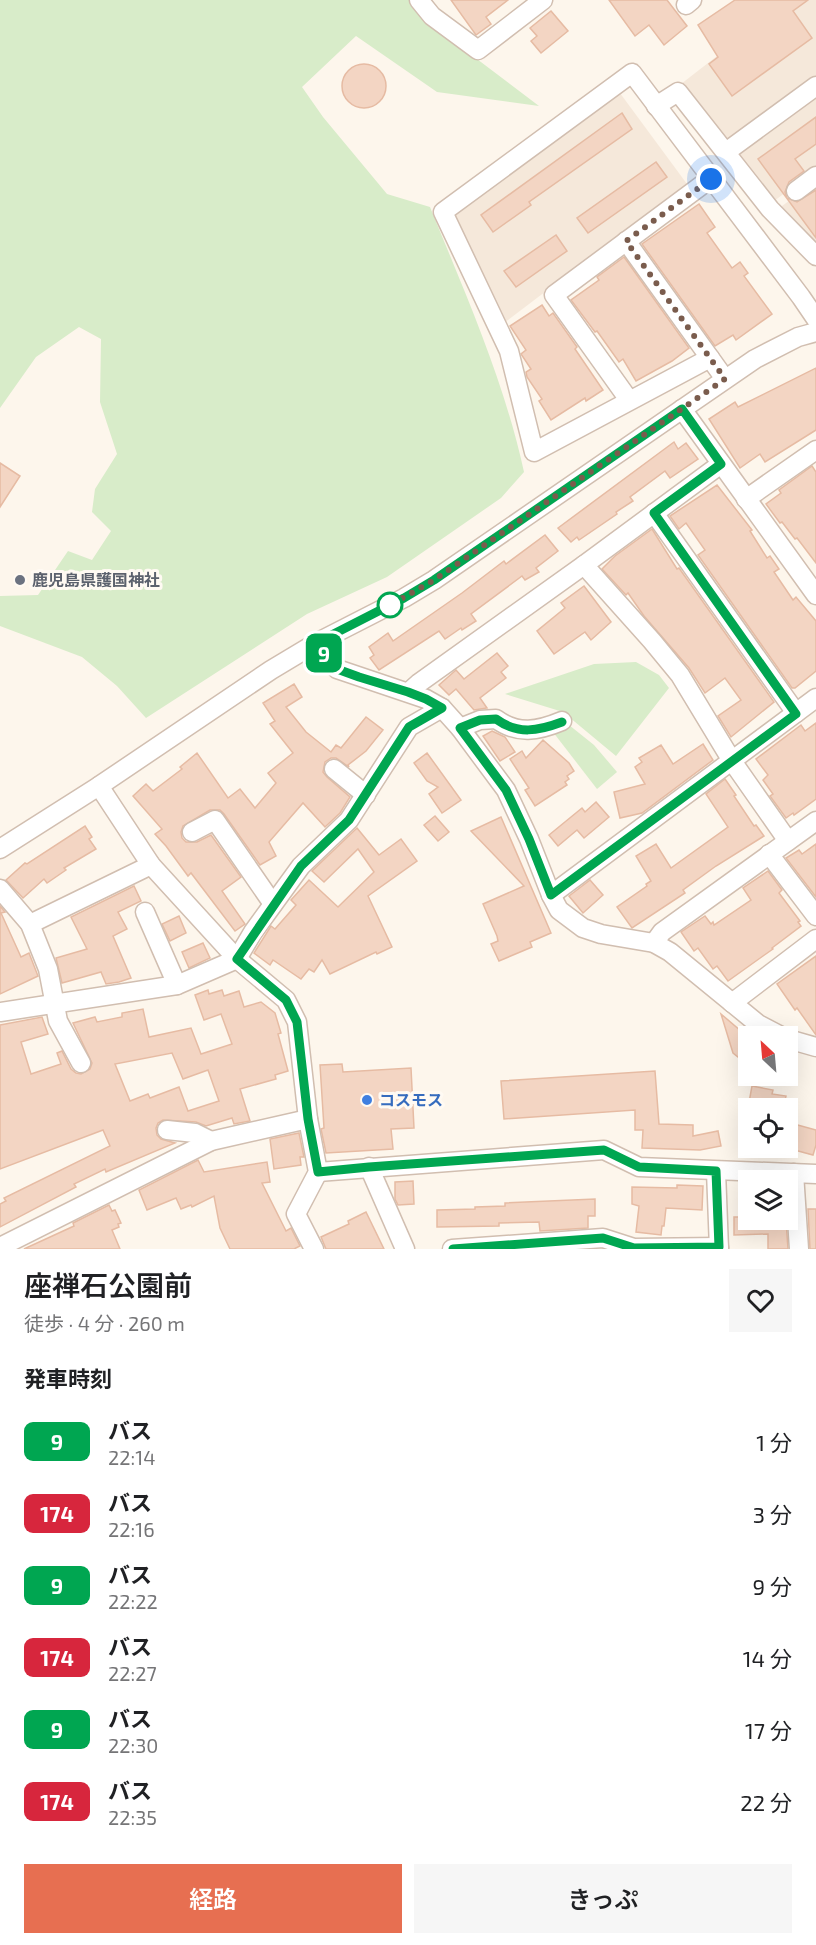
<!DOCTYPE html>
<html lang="ja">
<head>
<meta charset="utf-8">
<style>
  body { margin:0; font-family:"Exo 2","Noto Sans JP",sans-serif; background:#f6f6f6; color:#202124; height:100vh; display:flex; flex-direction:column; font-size:22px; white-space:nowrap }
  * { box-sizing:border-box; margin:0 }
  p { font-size:20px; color:#757577 }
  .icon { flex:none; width:33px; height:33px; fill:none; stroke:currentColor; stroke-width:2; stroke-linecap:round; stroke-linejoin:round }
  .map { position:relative; height:1249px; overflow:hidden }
  .drawer { display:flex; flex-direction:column; background:#fff; flex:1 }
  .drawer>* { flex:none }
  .badge { padding:0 12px; border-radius:9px; font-size:21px; line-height:39px }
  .needle { width:39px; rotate:334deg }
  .controls { position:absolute; left:738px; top:1026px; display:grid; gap:12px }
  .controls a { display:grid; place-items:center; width:60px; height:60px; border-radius:0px; background:#fff; box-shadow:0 6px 24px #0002; font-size:30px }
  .you { position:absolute; width:30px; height:30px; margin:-15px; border:4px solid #fff; border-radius:50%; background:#1a73e8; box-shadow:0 0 0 9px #1a73e833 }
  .map>.badge { position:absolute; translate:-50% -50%; box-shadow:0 0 0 3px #fff }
  h2 { padding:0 24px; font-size:22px; line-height:54px }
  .round { display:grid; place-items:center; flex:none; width:63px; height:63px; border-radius:0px; background:#f6f6f6 }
  .summary { display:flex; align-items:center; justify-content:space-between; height:102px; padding:0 24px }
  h1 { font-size:28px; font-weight:600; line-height:45px }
  .cta { display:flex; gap:12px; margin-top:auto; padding:12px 24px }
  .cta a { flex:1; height:69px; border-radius:0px; background:#e76f51; color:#fff; font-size:24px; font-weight:600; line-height:69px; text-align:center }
  .cta a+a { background:#f6f6f6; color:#202124 }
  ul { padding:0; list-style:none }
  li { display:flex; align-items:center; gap:18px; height:72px; padding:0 24px }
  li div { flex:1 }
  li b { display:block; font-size:22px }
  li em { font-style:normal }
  li .badge { min-width:66px; font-weight:700; text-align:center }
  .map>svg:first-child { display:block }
  .residential { fill:#f5e8da }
  .green { fill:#d8ecc9 }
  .building { fill:#f3d5c3; stroke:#e6bba3; stroke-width:1.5; fill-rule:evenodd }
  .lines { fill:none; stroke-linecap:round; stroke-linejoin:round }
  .minor-casing { stroke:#d1beb0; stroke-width:21 }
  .minor { stroke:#fff; stroke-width:18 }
  .line-casing { stroke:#fff; stroke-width:14 }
  .line { stroke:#00a651; stroke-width:9 }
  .walk { stroke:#7a5c4d; stroke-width:6; stroke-dasharray:0 10.8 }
  .worship-dot { fill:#6b7280; stroke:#fffaf3; stroke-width:2 }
  .stop-dot { fill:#fff; stroke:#00a651; stroke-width:3 }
  .shop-dot { fill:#3f7fe0; stroke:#fffaf3; stroke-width:2 }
  .labels { text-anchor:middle; stroke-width:6; stroke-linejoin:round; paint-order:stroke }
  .worship-label { font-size:16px; font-weight:bold; fill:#5b616d; stroke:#fffaf3; text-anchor:start }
  .shop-label { font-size:16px; font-weight:bold; fill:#366cbe; stroke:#fffaf3; text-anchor:start }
</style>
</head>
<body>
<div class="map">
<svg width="816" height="1249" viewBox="0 0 816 1249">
  <rect width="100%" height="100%" fill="#fdf6ec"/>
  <g class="residential">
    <path d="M789,0H816V76L733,138L723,139L681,84Z"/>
    <path d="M617,89L687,184L504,323L455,218L457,210Z"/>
    <path d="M816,95V170L774,201L739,159L741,151Z"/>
    <path d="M816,181V248L778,209Z"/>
  </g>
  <g class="green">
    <path d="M0,0H410L428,22L539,106L437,92L356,36L302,87L323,117L387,194L430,207C465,293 504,380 524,472L501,498L387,577L307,614L146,718L117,686L82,657L0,626V596L38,595L68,551L92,560L111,531L92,512L95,489L117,454L100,402L101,339L79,327L36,357L0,408Z"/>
    <path d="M636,662L659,675L669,688L616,756L563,712L505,694L594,664Z"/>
    <path d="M569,725L594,745L617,772L597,789L553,732Z"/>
  </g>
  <g class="building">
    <path d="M451,0H508L486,17L491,24L476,35Z"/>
    <path d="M609,0H667L687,26L664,45L649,25L635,36Z"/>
    <path d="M735,0H808L793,11L812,38L732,96L709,64L718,57L698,25Z"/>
    <path d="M551,11L568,31L541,53L531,41L537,36L530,28Z"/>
    <circle cx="364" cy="86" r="22"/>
    <path d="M622,113L632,129L529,202L531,205L493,232L481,215Z"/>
    <path d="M816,117V144L795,159L804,171L789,182L785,192L787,198L797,202L816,190V238L758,159Z"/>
    <path d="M656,162L667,177L588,233L577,218Z"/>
    <path d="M699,204L715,227L707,233L732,268L740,262L748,273L744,276L772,314L736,340L733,335L715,346L642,244Z"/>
    <path d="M556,235L567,251L516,287L504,271Z"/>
    <path d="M624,257L689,348L672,361L636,381L623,359L619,362L597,331L595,332L571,300L599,280L597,277Z"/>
    <path d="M542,305L549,316L553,313L577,347L575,349L603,390L586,401L585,398L551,420L539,401L542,399L527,377L526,372L531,369L521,354L526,350L510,326Z"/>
    <path d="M816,368V430L765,462L760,454L740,468L709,419L735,402L738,407Z"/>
    <path d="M674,442L678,449L686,443L698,459L670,478L665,471L630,497L633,501L616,512L617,514L579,540L577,537L571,542L558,528Z"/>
    <path d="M0,463L20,476L0,507Z"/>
    <path d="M812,466L816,472V563L797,538L795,539L782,522L780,523L766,504L781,493L779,490Z"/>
    <path d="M717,485L752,530L750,531L767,558L770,556L779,569L774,572L793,600L796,597L816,621V671L795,688H792L698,555L705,550L686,523L679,529L670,516Z"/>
    <path d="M652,529L677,569L679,568L774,702L731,737L718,716L741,700L725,678L705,693L689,668L644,616L628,593L626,595L602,569L615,556Z"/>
    <path d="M545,535L558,551L536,568L539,572L525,580L522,576L471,614L476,621L462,630L461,628L445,639L439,631L379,670L370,658L374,655L369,647L388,633L393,641L462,593L504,561L506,564Z"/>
    <path d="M584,586L611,622L591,640L585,632L554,654L537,631L565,608L561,603Z"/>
    <path d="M497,653L508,666L501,672L506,678L480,698L487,708L474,710L456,689L449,695L439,685L456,670L464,679Z"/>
    <path d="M294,684L302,697L286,707L306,732L331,752L336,745L341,748L366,717L383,730L366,751L348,765L349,767L336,758H331L325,762L323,772L327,777L350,797L340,813L325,827L303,803L269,842L276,856L260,865L224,814L220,810H210L183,826L181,832L182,838L186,842H197L211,835L241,877L222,891L245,924L235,931L191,873L188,876L166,846L155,834L162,829L133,796L146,784L153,791L182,769L180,767L197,753L228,798L240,789L255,808L276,783L268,773L293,753L270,724L275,721L263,703Z"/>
    <path d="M816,723V799L794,815L793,813L786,818L770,796L773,794L763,780L768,775L756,759L801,725L805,731Z"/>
    <path d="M492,731L505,737L515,752L500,761L483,736Z"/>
    <path d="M543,740L569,763L574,771L567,776L569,779L565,782L567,785L535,806L525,790L529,788L510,759L522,751L526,758Z"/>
    <path d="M703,744L713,760L642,813L620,818L614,792L645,784L635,767L642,762L639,758L661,745L673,764Z"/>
    <path d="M427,753L461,800L442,813L429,794L438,787L427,781L414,763Z"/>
    <path d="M725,779L736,795L734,796L754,826L756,825L764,836L716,866L683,890L685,893L632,928L617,907L647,886L646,884L651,881L636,856L656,844L671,868L728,827L706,794Z"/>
    <path d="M596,802L609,817L584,838L577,830L558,846L549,835L582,808L585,812Z"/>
    <path d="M435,816L449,832L438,841L424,825Z"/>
    <path d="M501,817L551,933L530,942L532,947L499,961L491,944L498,941L497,936L483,904L524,886L471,831Z"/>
    <path d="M85,826L92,837L89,839L96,849L64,868L66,870L47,883L44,879L23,898L6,880L25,863L27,864Z"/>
    <path d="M357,828L379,855L401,839L417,861L368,896L392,947L377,954L376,952L330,974L322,960L314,972L309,969L301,979L273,960L270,965L254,953L271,926L275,929L296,905L291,900L309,880L338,907L374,872L358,849L324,882L312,871Z"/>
    <path d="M816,844V897L786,858L799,850L802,854Z"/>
    <path d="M768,871L782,890L779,893L800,921L798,922L801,926L772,948L773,949L763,956L728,981L717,966L713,969L698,948L694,951L681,932L705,916L711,924L713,922L714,925L751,900L743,888Z"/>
    <path d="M590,880L603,895L583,913L569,896Z"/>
    <path d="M134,886L141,901L118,912L127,929L113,936L131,978L119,982L106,984L101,972L62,983L56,958L87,949L71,917Z"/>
    <path d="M0,906L5,912L1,913L21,957L29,953L38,976L0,994Z"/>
    <path d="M179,916L186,933L170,941L162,924Z"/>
    <path d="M203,943L210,958L189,968L182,952Z"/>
    <path d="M816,956V1035L797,1008L795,1010L777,984Z"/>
    <path d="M208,990L209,994L222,990L224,996L239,991L244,1007L261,1002L275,1013L281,1033L278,1034L288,1071L275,1075L276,1079L240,1089L250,1121L234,1124L232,1118L206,1126L196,1122L163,1120L158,1123L156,1128L157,1135L161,1139L175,1143L106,1172L105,1169L74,1184L76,1187L0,1227V1204L6,1201L4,1198L110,1146L103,1130L0,1169V1025L42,1017L48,1034L21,1042L31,1074L61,1064L57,1053L62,1051L71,1069L76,1073L81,1074L90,1069L92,1063L73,1023L95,1017L97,1022L122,1017V1013L143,1009L149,1037L191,1028L201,1054L232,1044L221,1014L204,1020L195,995ZM172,1053L183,1079L208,1070L219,1101L188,1111L179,1087L150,1098L148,1094L130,1101L115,1064Z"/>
    <path d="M721,1014L748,1037V1065L733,1053Z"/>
    <path d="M342,1064L343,1072L411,1068L414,1128L391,1129L393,1149L326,1153L321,1129L324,1128L320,1065Z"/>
    <path d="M655,1071L659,1124L693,1125V1136L718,1131L721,1146L700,1150L642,1148L643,1130H635V1110L504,1119L501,1081Z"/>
    <path d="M752,1086L773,1090L772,1094L786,1096L783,1108H748Z"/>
    <path d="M794,1124L816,1130V1145L813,1155L787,1148Z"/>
    <path d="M299,1133L304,1157H300L301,1165L274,1169L270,1139Z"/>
    <path d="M198,1160L204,1172L267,1162L270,1182L262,1183L286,1231L291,1228L300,1246L294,1249H230L220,1228L214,1196L192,1207L191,1205L181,1209L176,1198L147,1210L139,1190Z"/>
    <path d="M413,1181L414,1204L398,1205L395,1199V1182Z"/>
    <path d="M677,1185L703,1186L702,1210L666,1208L664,1226H662L661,1235L636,1232L639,1206L632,1204V1187L677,1188Z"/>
    <path d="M595,1199V1216H588V1228L540,1231L539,1222L499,1223V1226L437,1227V1210L475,1209V1207L505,1206V1203Z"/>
    <path d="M109,1205L112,1211L115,1210L121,1223L118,1224L119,1227L112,1230L120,1249H24L74,1226L73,1223Z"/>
    <path d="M808,1209H816V1249H810Z"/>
    <path d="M366,1212L384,1249H326L321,1237L349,1224L348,1221Z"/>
    <path d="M734,1217H748V1220H786L788,1249H768V1234L734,1235Z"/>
  </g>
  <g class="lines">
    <defs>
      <g id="minor">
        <path d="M419,0L432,16L478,50L543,0"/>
        <path d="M686,5L692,0"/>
        <path d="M656,106L678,92L770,209L816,256"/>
        <path d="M726,152L816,86"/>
        <path d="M796,191L816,176"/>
        <path d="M626,241L710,358"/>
        <path d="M725,379L710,358L534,452L509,351L443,212L632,73L801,297L816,319"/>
        <path d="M629,400L554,295L710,179"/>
        <path d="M682,409L816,595"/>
        <path d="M746,499L816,450"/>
        <path d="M654,513L796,713"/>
        <path d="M584,565L652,641L680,675L732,761L788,841"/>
        <path d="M316,643L337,669L426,699L442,708L460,728L506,790L529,839L551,895L559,910L583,928L601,934L654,943L670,952L758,1024L781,1036"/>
        <path d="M409,692L419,683L584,565L721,464"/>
        <path d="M460,728L480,720L496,719C518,735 538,731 562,721"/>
        <path d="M334,769L366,795"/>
        <path d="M99,786L151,865L237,959L286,1000L297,1022L308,1119L318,1172L296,1214L314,1249"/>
        <path d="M192,832L215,820L273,904"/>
        <path d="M0,849L99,786L271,670L316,643L404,598L434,580L755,359L798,337L816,332"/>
        <path d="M769,854L816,916"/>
        <path d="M0,889L30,924L48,969L58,1021L81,1063"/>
        <path d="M551,895L816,698"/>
        <path d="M145,912L177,985"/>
        <path d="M30,924L151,865"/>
        <path d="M654,943L662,932L816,821"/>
        <path d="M732,1003L816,939"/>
        <path d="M0,1012L177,985L237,959L253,932L301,866L349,820L409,727L442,708"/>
        <path d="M788,1039L816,1047"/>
        <path d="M167,1130L195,1133L211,1141"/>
        <path d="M369,1167L405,1249"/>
        <path d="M716,1171L719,1249"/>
        <path d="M318,1172L604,1150L639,1167L816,1174"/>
        <path d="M794,1173L799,1249"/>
        <path d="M0,1247L211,1141L308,1119"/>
        <path d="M452,1249L603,1238L634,1248L719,1247"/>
      </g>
    </defs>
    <use href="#minor" class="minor-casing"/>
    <use href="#minor" class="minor"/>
  </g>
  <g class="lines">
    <defs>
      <path id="line" d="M453,1249L603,1238L634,1248L719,1247L716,1171L639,1167L604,1150L369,1167L318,1172L308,1119L297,1022L286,1000L237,959L301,866L349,820L409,727L442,708L426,699L408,692L359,677L337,669L316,643L404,598L434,580L682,409L721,464L654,513L796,714L551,895L529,839L506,790L460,728L480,720L496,719C518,735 538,731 562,722"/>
    </defs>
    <use href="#line" class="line-casing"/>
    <use href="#line" class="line"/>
    <path class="walk" d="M390,605L387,607L434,580L725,379L626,241L711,179"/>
  </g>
  <circle class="worship-dot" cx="20" cy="580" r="6"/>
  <circle class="stop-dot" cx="390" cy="605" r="12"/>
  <circle class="shop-dot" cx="367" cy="1100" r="6"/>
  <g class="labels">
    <g class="worship-label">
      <text x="32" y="586">鹿児島県護国神社</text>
    </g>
    <g class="shop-label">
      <text x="379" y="1106">コスモス</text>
    </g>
  </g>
</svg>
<div class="controls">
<a><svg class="needle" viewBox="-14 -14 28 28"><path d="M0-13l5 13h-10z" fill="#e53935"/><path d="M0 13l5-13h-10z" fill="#757577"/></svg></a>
<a><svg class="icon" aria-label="locate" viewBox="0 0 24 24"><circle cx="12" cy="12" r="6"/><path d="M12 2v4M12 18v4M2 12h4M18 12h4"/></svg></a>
<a><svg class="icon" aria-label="layers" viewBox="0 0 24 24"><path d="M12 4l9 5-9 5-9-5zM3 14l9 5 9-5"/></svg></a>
</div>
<div class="you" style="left:711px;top:179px"></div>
<b class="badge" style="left:324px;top:653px;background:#00a651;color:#fff">9</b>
</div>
<section class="drawer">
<div class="summary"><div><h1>座禅石公園前</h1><p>徒歩 · 4 分 · 260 m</p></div><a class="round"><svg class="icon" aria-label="heart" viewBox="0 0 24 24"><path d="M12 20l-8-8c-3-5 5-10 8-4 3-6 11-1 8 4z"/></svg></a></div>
<h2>発車時刻</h2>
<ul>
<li><span class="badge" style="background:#00a651;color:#fff">9</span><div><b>バス</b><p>22:14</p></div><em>1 分</em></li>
<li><span class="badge" style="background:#d7263d;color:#fff">174</span><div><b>バス</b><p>22:16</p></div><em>3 分</em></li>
<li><span class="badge" style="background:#00a651;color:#fff">9</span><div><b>バス</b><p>22:22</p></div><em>9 分</em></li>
<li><span class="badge" style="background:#d7263d;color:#fff">174</span><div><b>バス</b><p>22:27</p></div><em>14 分</em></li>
<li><span class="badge" style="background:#00a651;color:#fff">9</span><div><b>バス</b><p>22:30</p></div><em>17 分</em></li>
<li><span class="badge" style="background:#d7263d;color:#fff">174</span><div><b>バス</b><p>22:35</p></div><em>22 分</em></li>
</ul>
<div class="cta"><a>経路</a><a>きっぷ</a></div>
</section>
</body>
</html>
